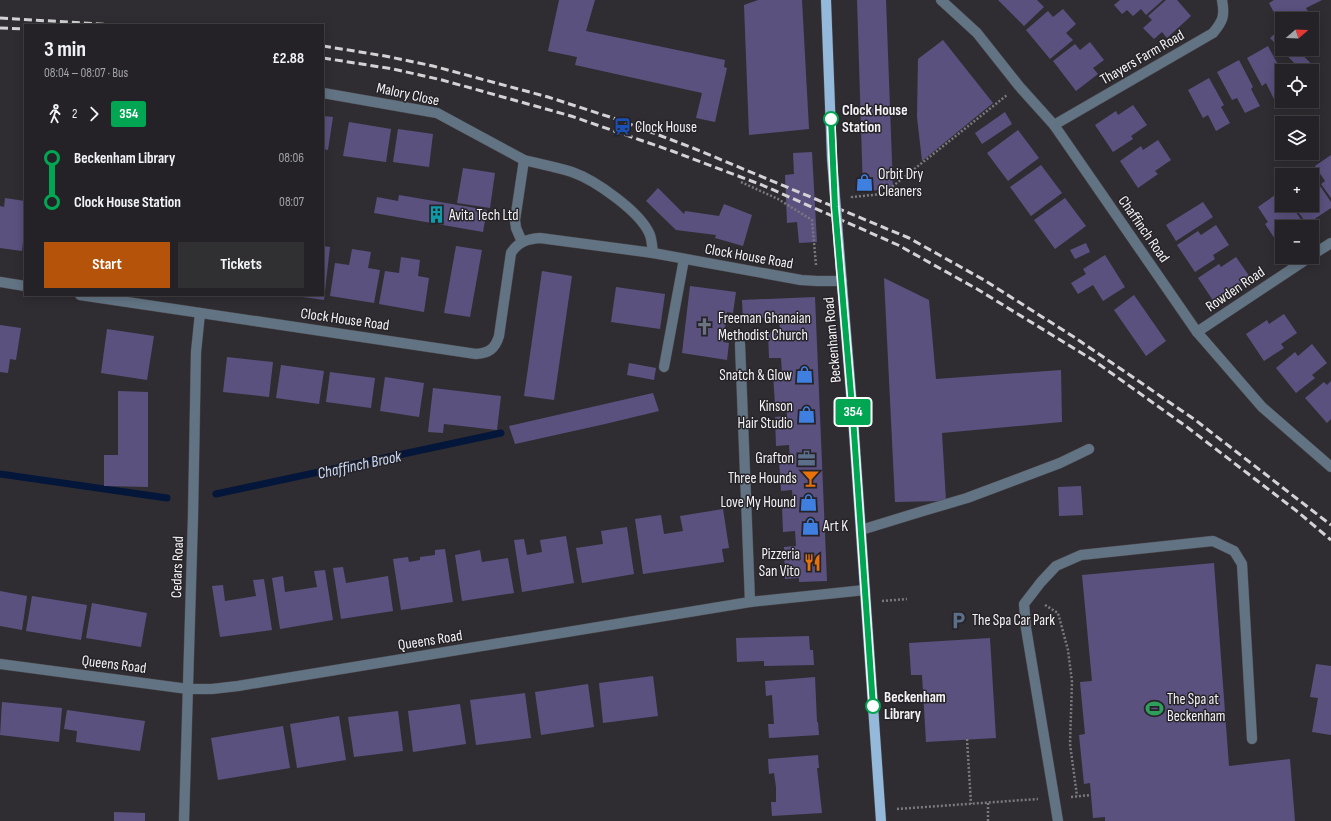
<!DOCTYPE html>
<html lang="en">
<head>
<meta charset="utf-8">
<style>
  body { margin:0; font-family:"Sofia Sans Condensed",sans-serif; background:#302f32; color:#f1f3f6; height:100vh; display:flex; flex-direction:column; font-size:15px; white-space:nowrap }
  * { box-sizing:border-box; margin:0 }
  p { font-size:13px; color:#a3a4a7 }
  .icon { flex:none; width:22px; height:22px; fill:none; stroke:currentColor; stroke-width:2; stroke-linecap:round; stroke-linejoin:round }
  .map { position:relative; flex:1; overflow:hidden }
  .panel { position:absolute; left:24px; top:24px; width:300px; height:272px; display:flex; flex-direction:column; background:#242226; border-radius:0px; box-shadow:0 2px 10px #0003,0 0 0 1px #413f43 }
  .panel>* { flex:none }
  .badge { padding:0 8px; border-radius:3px; font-size:14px; line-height:26px }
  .needle { width:26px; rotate:71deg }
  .controls { position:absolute; left:1275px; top:12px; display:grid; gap:8px }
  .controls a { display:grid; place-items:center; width:44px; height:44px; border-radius:0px; background:#242226; box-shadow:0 2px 10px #0003,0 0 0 1px #413f43; font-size:20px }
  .map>.badge { position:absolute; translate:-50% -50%; box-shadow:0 0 0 2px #fff }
  .legs { display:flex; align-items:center; gap:6px; height:44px; padding:0 20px; font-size:13px }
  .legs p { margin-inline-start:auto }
  .overview { display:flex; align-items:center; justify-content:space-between; height:68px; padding:0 20px }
  h1 { font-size:22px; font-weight:700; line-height:30px }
  .cta { display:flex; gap:8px; margin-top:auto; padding:8px 20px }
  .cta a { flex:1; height:46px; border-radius:0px; background:#b45309; color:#fff; font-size:16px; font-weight:700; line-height:46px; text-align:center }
  .cta a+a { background:#302f32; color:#f1f3f6 }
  ul { padding:0 20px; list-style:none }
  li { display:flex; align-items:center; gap:14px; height:44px; font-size:15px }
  li i { display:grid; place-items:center; width:6px; height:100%; margin:0 5px; background:currentColor }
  li i::after { content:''; width:10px; height:10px; margin:-5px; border:3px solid; border-radius:50%; background:#242226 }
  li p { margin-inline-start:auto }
  li:first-child i { background:linear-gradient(#0000 50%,currentColor 0) }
  li:last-child i { background:linear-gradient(currentColor 50%,#0000 0) }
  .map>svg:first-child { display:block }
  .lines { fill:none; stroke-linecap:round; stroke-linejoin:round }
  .stream { stroke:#041639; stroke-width:7 }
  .building { fill:#5b517f }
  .lane-casing { stroke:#4b494d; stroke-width:11 }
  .street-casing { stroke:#4b494d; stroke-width:11 }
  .primary-casing { stroke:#4b494d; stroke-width:11 }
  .path { stroke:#7c797d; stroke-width:2.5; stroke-dasharray:2 2; stroke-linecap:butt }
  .lane { stroke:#627484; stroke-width:10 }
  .street { stroke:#627484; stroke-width:10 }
  .primary { stroke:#94b9da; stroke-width:10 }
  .rail { stroke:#d4d2d5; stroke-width:3; stroke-dasharray:8 4; stroke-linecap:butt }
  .primary-bridge-casing { stroke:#4b494d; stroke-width:11; stroke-linecap:butt }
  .primary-bridge { stroke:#94b9da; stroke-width:10 }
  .line-1-casing { stroke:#fff; stroke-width:9 }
  .line-1 { stroke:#00a651; stroke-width:6 }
  .stop-1-dot { fill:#fff; stroke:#00a651; stroke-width:2 }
  .labels { text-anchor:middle; stroke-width:3; stroke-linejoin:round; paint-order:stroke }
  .street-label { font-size:15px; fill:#f4f2f5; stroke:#262428 }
  .stop-label { font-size:15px; font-weight:bold; fill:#f4f2f5; stroke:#262428; text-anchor:start }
  .poi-label { font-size:15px; fill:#f4f2f5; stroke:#262428; text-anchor:start }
  .water-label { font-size:16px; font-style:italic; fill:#cadaf6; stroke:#262428 }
</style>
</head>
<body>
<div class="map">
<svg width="1331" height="821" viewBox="0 0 1331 821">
  <rect width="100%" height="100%" fill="#302d32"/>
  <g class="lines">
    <g class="stream">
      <path d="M0,474L167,498"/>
      <path d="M216,494L501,433"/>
    </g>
  </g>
  <g class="building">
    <path d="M559,0H595L586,31L725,60L724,67L727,68L715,122L696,118L702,93L575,65L577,57L548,51Z"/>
    <path d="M758,0H802L809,129L749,135L744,5Z"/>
    <path d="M857,0H886L893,188L863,192Z"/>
    <path d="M998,0H1037L1044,7L1024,26Z"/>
    <path d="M1120,0H1163L1146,15L1141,9L1133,16L1127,10L1122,14L1114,5Z"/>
    <path d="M1166,0H1177L1191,16L1167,38L1162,32L1154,39L1143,28L1152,20L1148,16Z"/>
    <path d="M1274,0H1322L1306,8L1310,15L1301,19H1282V28L1269,3Z"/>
    <path d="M1063,9L1076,24L1066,33L1073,40L1050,59L1026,30L1048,11L1053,17Z"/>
    <path d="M1279,30L1282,33V49H1297L1318,71L1312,77V71H1302L1270,38Z"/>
    <path d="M943,40L993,103L922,161L917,117L918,59Z"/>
    <path d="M1090,42L1104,60L1093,68L1098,74L1076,91L1053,61L1075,44L1080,50Z"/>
    <path d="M1268,46L1282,72L1279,74L1282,79V95L1274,99L1266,83L1262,86L1247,58Z"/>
    <path d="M1239,60L1253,87L1251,89L1260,106L1245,113L1237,98L1232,100L1217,72Z"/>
    <path d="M1209,78L1224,105L1221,107L1230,123L1216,131L1208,115L1203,118L1188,90Z"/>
    <path d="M1133,105L1147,125L1131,136L1133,139L1113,152L1095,125L1116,111L1118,115Z"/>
    <path d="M1005,112L1012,124L982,144L975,133Z"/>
    <path d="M323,116L333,117L328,150L323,149Z"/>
    <path d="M349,122L391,129L386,162L343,156Z"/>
    <path d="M398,129L433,134L429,167L393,162Z"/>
    <path d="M1018,130L1039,158L1008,181L987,153Z"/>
    <path d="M1158,140L1171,160L1155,171L1158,174L1138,188L1120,161L1141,146L1143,150Z"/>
    <path d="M812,152L817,242L799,243L797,222L787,223L785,175L794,174L793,153Z"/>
    <path d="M1331,155V198L1321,184L1325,181L1315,166Z"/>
    <path d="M1041,165L1062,193L1031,216L1010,187Z"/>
    <path d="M463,168L495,173L490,208L457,203Z"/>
    <path d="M1312,183L1316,189L1320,186L1331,202V208L1307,224L1293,205H1312Z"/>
    <path d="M658,188L684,214L685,211L719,216L724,204L752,215L743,246L715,238L716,235L676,230L646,201Z"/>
    <path d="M1278,193L1282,199V205H1286L1289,209L1292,207L1306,226L1282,227V243L1279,245L1265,224L1268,222L1258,207Z"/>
    <path d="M399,195L487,210L483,232L374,213L377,197L398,201Z"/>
    <path d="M5,198L25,201V224L22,251L0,248V206L4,207Z"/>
    <path d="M1065,198L1086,226L1055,249L1034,220Z"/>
    <path d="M1203,202L1213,217L1176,241L1166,225Z"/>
    <path d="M1216,225L1229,245L1213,255L1215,259L1195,272L1177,245L1198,231L1201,235Z"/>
    <path d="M1086,243L1090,252L1075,259L1070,250Z"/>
    <path d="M323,246L330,247L324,300L295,296L323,295Z"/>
    <path d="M456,246L482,250L470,317L444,313Z"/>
    <path d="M352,249L371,252L368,268L380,270L374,303L330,296L335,263L349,265Z"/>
    <path d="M1105,255L1125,287L1103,301L1093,285L1078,294L1071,283L1086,274L1083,269Z"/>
    <path d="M401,257L420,260L418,276L429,278L424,312L379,304L385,271L399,273Z"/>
    <path d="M1236,257L1250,277L1234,288L1236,291L1216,305L1198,278L1219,264L1221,267Z"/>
    <path d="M542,271L572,276L554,400L524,396Z"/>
    <path d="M884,278L929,300L936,379L1061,370L1062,422L942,433L946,501L895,502Z"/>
    <path d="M690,286L736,292L733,313L727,312L723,342L729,343L727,360L682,353Z"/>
    <path d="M616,287L665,294L660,329L611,322Z"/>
    <path d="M1134,295L1166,341L1146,356L1114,310Z"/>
    <path d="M815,297L827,581L799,582V578L785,579L784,547L796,546L795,531L783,532L782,506L793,505L792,490L781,491L779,460H790L789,445L776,446L775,417L787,416L786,405H775L773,374L782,373L781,358H769L768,332L780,331L779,317L743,319L742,300Z"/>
    <path d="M1284,314L1297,333L1281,344L1284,348L1264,361L1246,334L1267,320L1269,324Z"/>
    <path d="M0,325L21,328L16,360L10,359L8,373L0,372Z"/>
    <path d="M107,329L154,336L147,380L101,373Z"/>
    <path d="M1312,344L1327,363L1312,375L1315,378L1296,393L1276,368L1295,352L1298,356Z"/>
    <path d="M227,357L273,362L269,397L223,392Z"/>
    <path d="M629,363L656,368L654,380L627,375Z"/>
    <path d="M281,365L324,371L319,404L276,398Z"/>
    <path d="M330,372L375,378L371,408L326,402Z"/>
    <path d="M385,377L424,383L419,417L380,411Z"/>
    <path d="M1331,381V419L1327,423L1305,398L1324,382L1327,385Z"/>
    <path d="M433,388L501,396L497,430L444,424L443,433L428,432Z"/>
    <path d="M118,391L148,392V487L104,486V455H118Z"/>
    <path d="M653,393L659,411L605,424L515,444L509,426Z"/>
    <path d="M1081,486L1083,515L1059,516L1058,487Z"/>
    <path d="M723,509L729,548L722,549L724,562L643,574L635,519L661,515L664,534L683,531L680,516Z"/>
    <path d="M627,527L634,574L582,583L576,548L603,544L601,531Z"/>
    <path d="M566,536L574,583L522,592L514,540L524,539L527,555L542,552L540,540Z"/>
    <path d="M445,549L453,602L401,610L393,559L408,557L409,562L420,560V557L435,555V550Z"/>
    <path d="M480,550L482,562L508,558L514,593L462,601L455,555Z"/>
    <path d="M1214,563L1229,766L1290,759L1295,821H1105V817L1093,818L1090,783L1084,784L1079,735L1085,734L1080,682L1092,681L1082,575Z"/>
    <path d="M343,567L346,583L388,576L393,611L341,619L333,568Z"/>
    <path d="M325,570L333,620L280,629L272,578L283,576L285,592L317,587L314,571Z"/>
    <path d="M264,579L272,630L220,637L212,586L223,585L225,601L256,596L253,580Z"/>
    <path d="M0,591L27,596L22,630L0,626Z"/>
    <path d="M32,596L87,605L81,640L26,631Z"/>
    <path d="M92,603L147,613L141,647L86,638Z"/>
    <path d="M809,636L810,650H813L814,665L764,666V661L737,662L736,638Z"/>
    <path d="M990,638L996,738L926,742L922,675H911L909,643Z"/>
    <path d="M1316,664L1331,666V735L1312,732L1318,698L1310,697Z"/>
    <path d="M653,676L658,716L603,723L599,683Z"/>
    <path d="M815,677L817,722H818L819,735L769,738L768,724H774L772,695L766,696L765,681Z"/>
    <path d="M588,684L594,727L541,735L535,692Z"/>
    <path d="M525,693L531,738L476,745L470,700Z"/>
    <path d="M2,702L62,708L59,742L0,735Z"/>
    <path d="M460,704L466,744L413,752L408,711Z"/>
    <path d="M67,710L145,721L140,751L76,742L77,731L64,729Z"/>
    <path d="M398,711L403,751L354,757L348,717Z"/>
    <path d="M339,716L346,760L297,768L290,724Z"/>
    <path d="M283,726L290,768L218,780L211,738Z"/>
    <path d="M818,755L819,768H817L822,813L772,816L771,802H776V787L774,773L769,774L768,759Z"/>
    <path d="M114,812L145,813V821H114Z"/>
  </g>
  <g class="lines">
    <defs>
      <g id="lane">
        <path d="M740,344L750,602"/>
        <path d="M664,367L684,259"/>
        <path d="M861,530L923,511L967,498L1060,463L1089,449"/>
        <path d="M1058,821L1026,628L1024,604L1041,582L1056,566L1081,555L1213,541L1234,551L1242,564L1252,739"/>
      </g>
      <g id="street">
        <path d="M941,0L977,33L1019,86L1054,125L1197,332L1262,407L1331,467"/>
        <path d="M323,93L437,113L524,160"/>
        <path d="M1054,125L1213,33C1223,21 1225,16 1222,0"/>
        <path d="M522,242L516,228L515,220L524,160C540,164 557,167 572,172C595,180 641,212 650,235C652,241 652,247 653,253"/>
        <path d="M1312,255L1331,243"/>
        <path d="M0,282L25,286"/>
        <path d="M80,295L476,354C489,353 495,349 499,336L511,253C518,242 527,239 540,238L653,253L801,280L817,281H842"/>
        <path d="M1197,332L1310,257"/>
        <path d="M0,664L188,689H212L238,686L750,602L865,590"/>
        <path d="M184,821L193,516L196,352L200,313"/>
      </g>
      <g id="primary">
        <path d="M826,0L832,159"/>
        <path d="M839,248L853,418L881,821"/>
      </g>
    </defs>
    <use href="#lane" class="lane-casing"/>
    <use href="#street" class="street-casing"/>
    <use href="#primary" class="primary-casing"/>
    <g class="path">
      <path d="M741,182L778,199L812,220L816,265"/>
      <path d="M852,198V197L883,194L1007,95"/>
      <path d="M882,601L907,599"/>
      <path d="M1045,605L1058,613L1068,650L1072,682L1070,744L1077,796"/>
      <path d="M967,739L971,804"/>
      <path d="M1071,797L1091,795"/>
      <path d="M988,803V821"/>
      <path d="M897,809L1038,799"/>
    </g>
    <use href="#lane" class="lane"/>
    <use href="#street" class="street"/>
    <use href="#primary" class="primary"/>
    <g class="rail">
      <path d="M0,18L117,25"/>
      <path d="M0,28L25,29"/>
      <path d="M323,46L385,56L433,66L548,97L619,120L693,148L909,238L984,280L1074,337L1194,419L1331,525"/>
      <path d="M323,58L393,69L442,80L571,116L672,151L762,185L898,245L977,289L1093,360L1187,427L1298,512L1331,540"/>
    </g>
    <defs>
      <path id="primary-bridge" d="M832,159L839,248"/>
    </defs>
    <use href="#primary-bridge" class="primary-bridge-casing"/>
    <use href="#primary-bridge" class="primary-bridge"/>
  </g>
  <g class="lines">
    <defs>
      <path id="line-1" d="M831,119L835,207L853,418L873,706"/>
    </defs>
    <use href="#line-1" class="line-1-casing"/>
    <use href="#line-1" class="line-1"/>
  </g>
  <defs>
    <symbol id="station-bare" viewBox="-9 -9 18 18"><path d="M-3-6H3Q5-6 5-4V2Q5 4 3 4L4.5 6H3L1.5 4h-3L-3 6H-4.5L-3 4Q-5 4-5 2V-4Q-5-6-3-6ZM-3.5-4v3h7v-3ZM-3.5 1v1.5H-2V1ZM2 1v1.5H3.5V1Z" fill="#1a4fb4" stroke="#262428" stroke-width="2.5" paint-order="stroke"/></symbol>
    <symbol id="shop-bare" viewBox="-9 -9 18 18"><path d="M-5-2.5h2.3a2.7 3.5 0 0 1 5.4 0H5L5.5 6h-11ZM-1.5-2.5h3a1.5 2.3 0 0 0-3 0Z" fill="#3f7fe0" stroke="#262428" stroke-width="2.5" paint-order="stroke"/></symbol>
    <symbol id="building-bare" viewBox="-9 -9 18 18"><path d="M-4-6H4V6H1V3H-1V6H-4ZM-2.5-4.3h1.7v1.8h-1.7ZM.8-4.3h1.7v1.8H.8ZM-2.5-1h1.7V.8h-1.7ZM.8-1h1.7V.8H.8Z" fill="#0f9aa8" stroke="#262428" stroke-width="2.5" paint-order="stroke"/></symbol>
    <symbol id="church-bare" viewBox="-9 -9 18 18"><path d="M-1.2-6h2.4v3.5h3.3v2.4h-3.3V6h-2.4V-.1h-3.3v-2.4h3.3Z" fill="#6b7280" stroke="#262428" stroke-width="2.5" paint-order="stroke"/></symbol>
    <symbol id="office-bare" viewBox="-9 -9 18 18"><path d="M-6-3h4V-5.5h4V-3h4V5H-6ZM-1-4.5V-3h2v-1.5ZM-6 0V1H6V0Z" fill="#5c6f8a" stroke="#262428" stroke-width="2.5" paint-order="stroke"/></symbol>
    <symbol id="bar-bare" viewBox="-9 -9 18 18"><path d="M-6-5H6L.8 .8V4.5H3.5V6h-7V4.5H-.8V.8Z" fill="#e8710a" stroke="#262428" stroke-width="2.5" paint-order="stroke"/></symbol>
    <symbol id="restaurant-bare" viewBox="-9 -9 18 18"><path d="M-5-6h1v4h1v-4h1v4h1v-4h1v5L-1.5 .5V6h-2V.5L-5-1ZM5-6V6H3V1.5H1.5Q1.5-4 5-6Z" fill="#e8710a" stroke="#262428" stroke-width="2.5" paint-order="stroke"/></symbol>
    <symbol id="parking-bare" viewBox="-9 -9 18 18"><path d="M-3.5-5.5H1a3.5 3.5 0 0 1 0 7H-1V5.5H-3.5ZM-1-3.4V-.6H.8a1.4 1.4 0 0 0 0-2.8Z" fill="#5c6f8a" stroke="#262428" stroke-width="2.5" paint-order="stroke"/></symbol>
    <symbol id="stadium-bare" viewBox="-9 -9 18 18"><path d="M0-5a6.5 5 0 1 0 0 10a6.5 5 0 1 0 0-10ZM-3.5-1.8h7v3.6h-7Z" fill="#2e9e5b" stroke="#262428" stroke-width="2.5" paint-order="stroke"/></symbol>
  </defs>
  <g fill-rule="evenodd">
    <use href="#station-bare" x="610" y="114" width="25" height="25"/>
    <use href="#shop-bare" x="852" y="170" width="25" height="25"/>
    <use href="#building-bare" x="424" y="202" width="25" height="25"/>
    <use href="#church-bare" x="692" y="314" width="25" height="25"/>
    <use href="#shop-bare" x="792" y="362" width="25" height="25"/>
    <use href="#shop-bare" x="794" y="402" width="25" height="25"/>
    <use href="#office-bare" x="794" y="446" width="25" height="25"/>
    <use href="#bar-bare" x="798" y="466" width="25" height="25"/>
    <use href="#shop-bare" x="796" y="490" width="25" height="25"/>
    <use href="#shop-bare" x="798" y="514" width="25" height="25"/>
    <use href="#restaurant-bare" x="800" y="550" width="25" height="25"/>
    <use href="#parking-bare" x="946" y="608" width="25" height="25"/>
    <use href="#stadium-bare" x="1142" y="696" width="25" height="25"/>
  </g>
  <g class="stop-1-dot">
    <circle cx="831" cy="119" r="7"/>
    <circle cx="873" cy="706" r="7"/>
  </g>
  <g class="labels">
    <g class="street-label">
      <text transform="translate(1142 57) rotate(-30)" y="5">Thayers Farm Road</text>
      <text transform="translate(408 94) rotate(12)" y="5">Malory Close</text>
      <text transform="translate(1144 229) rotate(55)" y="5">Chaffinch Road</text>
      <text transform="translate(749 256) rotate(10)" y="5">Clock House Road</text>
      <text transform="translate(1235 289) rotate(-34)" y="5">Rowden Road</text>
      <text transform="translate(345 319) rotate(8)" y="5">Clock House Road</text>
      <text transform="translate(832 340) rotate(-95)" y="5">Beckenham Road</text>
      <text transform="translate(177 567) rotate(-88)" y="5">Cedars Road</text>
      <text transform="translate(430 640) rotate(-9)" y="5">Queens Road</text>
      <text transform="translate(114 664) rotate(7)" y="5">Queens Road</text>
    </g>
    <g class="stop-label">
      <text x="842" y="115">Clock House<tspan x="842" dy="17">Station</tspan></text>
      <text x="884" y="702">Beckenham<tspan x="884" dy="17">Library</tspan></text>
    </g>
    <g class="poi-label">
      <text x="635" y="132">Clock House</text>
      <text x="878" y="179">Orbit Dry<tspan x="878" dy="17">Cleaners</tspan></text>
      <text x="449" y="220">Avita Tech Ltd</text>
      <text x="718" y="323">Freeman Ghanaian<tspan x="718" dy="17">Methodist Church</tspan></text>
      <text x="792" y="380" text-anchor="end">Snatch &amp; Glow</text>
      <text x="793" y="411" text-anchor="end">Kinson<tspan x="793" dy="17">Hair Studio</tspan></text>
      <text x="794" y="463" text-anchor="end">Grafton</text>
      <text x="797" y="483" text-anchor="end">Three Hounds</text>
      <text x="796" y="507" text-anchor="end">Love My Hound</text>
      <text x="823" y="531">Art K</text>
      <text x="800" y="559" text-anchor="end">Pizzeria<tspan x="800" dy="17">San Vito</tspan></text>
      <text x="972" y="625">The Spa Car Park</text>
      <text x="1167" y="704">The Spa at<tspan x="1167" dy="17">Beckenham</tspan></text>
    </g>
    <g class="water-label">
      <text transform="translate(359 464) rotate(-12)" y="6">Chaffinch Brook</text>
    </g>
  </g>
</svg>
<div class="controls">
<a><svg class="needle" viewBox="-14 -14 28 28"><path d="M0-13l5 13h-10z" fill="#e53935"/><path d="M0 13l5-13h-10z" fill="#a3a4a7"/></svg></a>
<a><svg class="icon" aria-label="locate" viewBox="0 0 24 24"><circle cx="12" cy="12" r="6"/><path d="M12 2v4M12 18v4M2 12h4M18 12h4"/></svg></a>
<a><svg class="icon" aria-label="layers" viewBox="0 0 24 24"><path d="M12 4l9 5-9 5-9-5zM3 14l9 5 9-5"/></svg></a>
<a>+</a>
<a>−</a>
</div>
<b class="badge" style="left:853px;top:412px;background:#00a651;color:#fff">354</b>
<section class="panel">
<div class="overview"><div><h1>3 min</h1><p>08:04 – 08:07 · Bus</p></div><b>£2.88</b></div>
<div class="legs"><svg class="icon" aria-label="walk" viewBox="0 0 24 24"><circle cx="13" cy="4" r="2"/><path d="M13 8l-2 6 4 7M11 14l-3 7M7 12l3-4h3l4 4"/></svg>2<svg class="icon" aria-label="forward" viewBox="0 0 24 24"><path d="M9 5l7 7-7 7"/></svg><b class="badge" style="background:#00a651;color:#fff">354</b></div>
<ul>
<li><i style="color:#00a651"></i><b>Beckenham Library</b><p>08:06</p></li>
<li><i style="color:#00a651"></i><b>Clock House Station</b><p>08:07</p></li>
</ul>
<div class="cta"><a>Start</a><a>Tickets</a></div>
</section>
</div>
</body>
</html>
